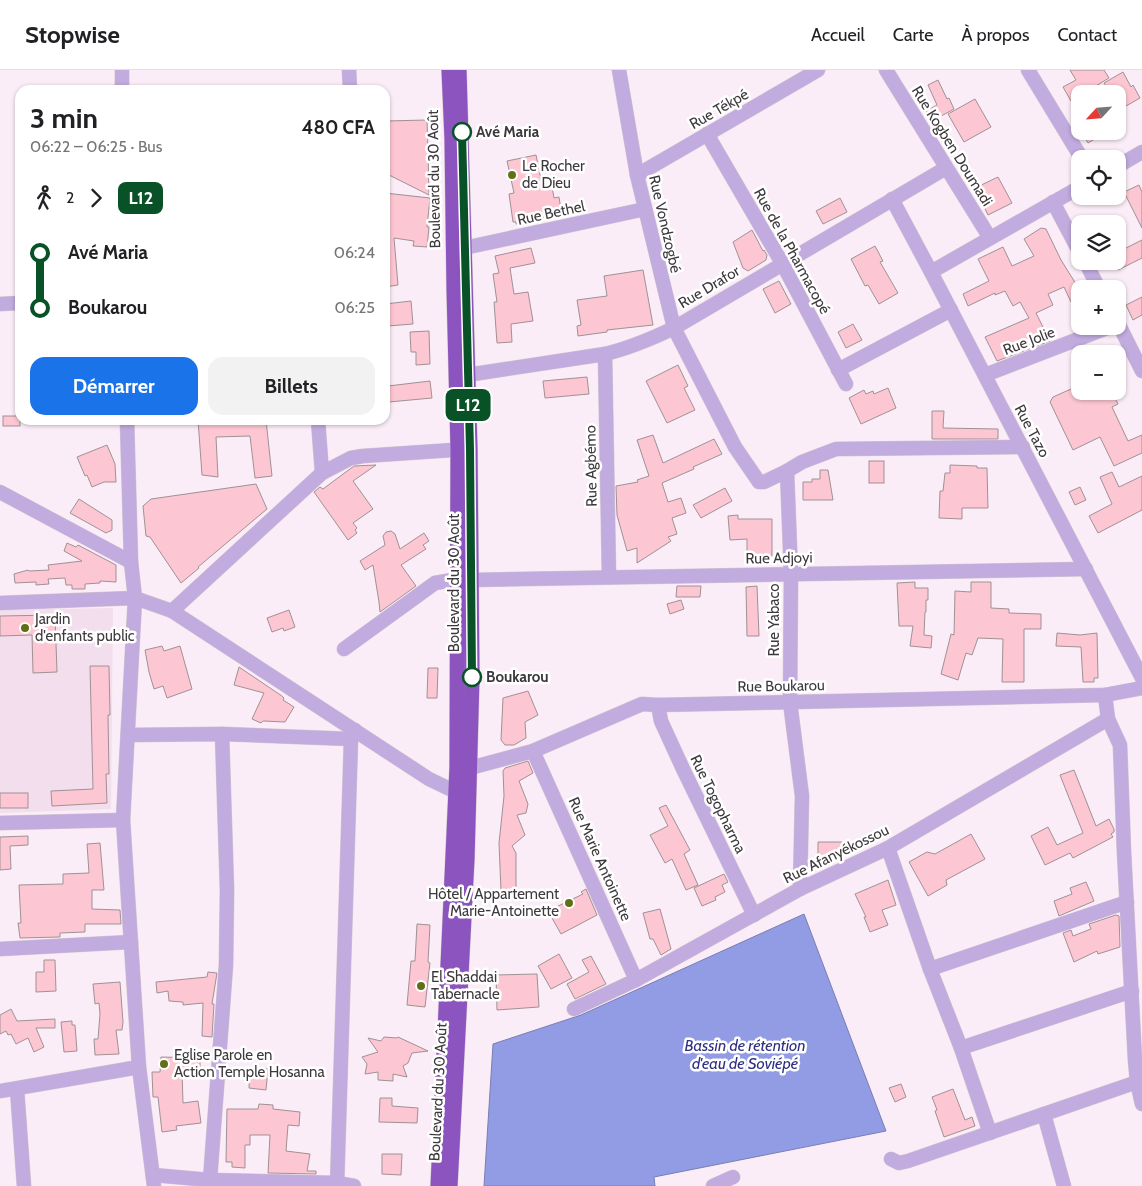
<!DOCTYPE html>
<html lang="fr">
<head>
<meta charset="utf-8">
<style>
  body { margin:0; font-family:Cabin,sans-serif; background:#f2f2f2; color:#202124; height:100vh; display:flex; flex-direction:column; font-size:19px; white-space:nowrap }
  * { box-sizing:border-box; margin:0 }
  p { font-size:16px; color:#757577 }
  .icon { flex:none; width:28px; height:28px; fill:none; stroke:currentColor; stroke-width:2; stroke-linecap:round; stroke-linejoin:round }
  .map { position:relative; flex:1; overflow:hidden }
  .side { position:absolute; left:15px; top:15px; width:375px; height:340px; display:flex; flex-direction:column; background:#fff; border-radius:15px; box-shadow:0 1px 4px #0004 }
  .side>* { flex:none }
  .badge { padding:0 10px; border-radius:8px; font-size:18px; line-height:32px }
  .needle { width:32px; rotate:244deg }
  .fabs { position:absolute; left:1071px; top:15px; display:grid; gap:10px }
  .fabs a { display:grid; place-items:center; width:55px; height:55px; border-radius:10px; background:#fff; box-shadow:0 1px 4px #0004; font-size:25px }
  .map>.badge { position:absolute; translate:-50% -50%; box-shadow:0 0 0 2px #fff }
  .legs { display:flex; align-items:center; gap:8px; height:55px; padding:0 15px; font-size:16px }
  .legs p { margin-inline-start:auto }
  .summary { display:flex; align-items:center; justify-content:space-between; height:85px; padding:0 15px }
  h1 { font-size:28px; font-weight:700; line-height:38px }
  .button { display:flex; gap:10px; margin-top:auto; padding:10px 15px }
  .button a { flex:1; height:58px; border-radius:15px; background:#1a73e8; color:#fff; font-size:20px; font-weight:700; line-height:58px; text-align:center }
  .button a+a { background:#f2f2f2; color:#202124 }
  ul { padding:0 15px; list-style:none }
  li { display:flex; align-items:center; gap:18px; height:55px; font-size:19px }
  li i { display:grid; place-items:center; width:8px; height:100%; margin:0 6px; background:currentColor }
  li i::after { content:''; width:12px; height:12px; margin:-6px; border:4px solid; border-radius:50%; background:#fff }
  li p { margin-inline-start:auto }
  li:first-child i { background:linear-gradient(#0000 50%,currentColor 0) }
  li:last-child i { background:linear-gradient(currentColor 50%,#0000 0) }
  header { display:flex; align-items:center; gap:30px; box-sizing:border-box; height:70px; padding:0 25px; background:#fff; border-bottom:1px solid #e0e0e0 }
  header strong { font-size:24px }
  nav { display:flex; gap:28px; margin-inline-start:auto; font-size:18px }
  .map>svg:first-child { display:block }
  .built { fill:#f2deed }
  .water { fill:#929ce4; stroke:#797eb2 }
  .building { fill:#fcc6d2; stroke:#a09194 }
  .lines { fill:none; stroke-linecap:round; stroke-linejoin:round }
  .minor-casing { stroke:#d4c9d2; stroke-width:15 }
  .highway-casing { stroke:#d4c9d2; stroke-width:16 }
  .minor { stroke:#c2abde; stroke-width:14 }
  .highway { stroke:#8c54bf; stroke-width:15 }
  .line-1-casing { stroke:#fff; stroke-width:11 }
  .line-1 { stroke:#095228; stroke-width:8 }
  .stop-1-dot { fill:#fff; stroke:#095228; stroke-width:2.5 }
  .poi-dot { fill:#626e18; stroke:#fff; stroke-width:2 }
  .labels { text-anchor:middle; stroke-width:5; stroke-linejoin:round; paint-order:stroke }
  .street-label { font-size:15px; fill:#3e393d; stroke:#fff }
  .stop-label { font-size:15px; font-weight:bold; fill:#3e393d; stroke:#fff; text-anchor:start }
  .poi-label { font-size:15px; fill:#3e393d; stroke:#fff; text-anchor:start }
  .water-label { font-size:16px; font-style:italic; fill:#2f2f82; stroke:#fff }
</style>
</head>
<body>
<header>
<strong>Stopwise</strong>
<nav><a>Accueil</a><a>Carte</a><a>À propos</a><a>Contact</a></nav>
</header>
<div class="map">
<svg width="1142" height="1116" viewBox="0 0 1142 1116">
  <rect width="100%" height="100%" fill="#faedf7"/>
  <path class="built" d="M113,538L111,739L0,743V540Z"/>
  <path class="water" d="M804,844L886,1061L654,1107L655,1116H484L493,974L581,945Z"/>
  <g class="building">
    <path d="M1070,0H1104L1109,8L1071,31L1063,17L1076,10Z"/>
    <path d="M1123,2L1131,17L1133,15L1140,28L1126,36L1119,22L1111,24L1104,13Z"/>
    <path d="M938,10L947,29L949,28L954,39L932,51L926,41L937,35L928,15Z"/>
    <path d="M975,29L991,57L964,72L948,44Z"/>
    <path d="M427,50L428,79L429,125L385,103V51Z"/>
    <path d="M1081,61H1108L1088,73Z"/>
    <path d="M536,85L543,119L552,117L554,128L559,127L561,140L558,141L559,145L539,148V151L516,154V152H513L509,124L514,123L507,91Z"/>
    <path d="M998,107L1012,133L988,145L975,118Z"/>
    <path d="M1139,115L1142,122V158L1124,122Z"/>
    <path d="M385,123L430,128L427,157H429L427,177L413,176L414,171L394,168L398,215L385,217Z"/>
    <path d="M840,128L847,142L823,154L816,141Z"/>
    <path d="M1041,158L1046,159L1061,190L1076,214L1080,211V228L1071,232L1064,217L1048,224L1053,235L1036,243L1050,271L997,291L985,267L1029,248L1020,232L1013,236L1005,221L995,225V223L968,236L963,224L989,211L978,189L1003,177L1012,196L1034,186L1024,169Z"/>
    <path d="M752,160L763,181L764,180L767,185L766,190L748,201L743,198L733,172Z"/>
    <path d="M1142,170V188L1118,200V182Z"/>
    <path d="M875,176L883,191L880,192L898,223L879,234L868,215L865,216L851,189Z"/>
    <path d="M531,178L535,193L510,198L514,224L528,222L533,251L511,254L512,272L497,273L494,232H497L493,204L499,203L495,186Z"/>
    <path d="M643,200L653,255L607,260V262L578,266L577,256L581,255L577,230L607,226L604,206Z"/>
    <path d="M779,211L791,234L775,243L763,219Z"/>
    <path d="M1142,227V245L1133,250L1126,235Z"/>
    <path d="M411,231L413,254L388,256L385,234Z"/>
    <path d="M853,254L862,270L846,278L838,262Z"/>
    <path d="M429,261L430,294L416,295V282H411L410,262Z"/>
    <path d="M678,295L688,316L684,318L695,340L667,353L646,311Z"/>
    <path d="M587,307L589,324L545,328L543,311Z"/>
    <path d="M430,311L432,328L389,332L388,316Z"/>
    <path d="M1080,315V321H1105L1107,327L1113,324L1118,334L1112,337L1128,371L1142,365V383L1114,396L1100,367L1073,380L1050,332L1053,327Z"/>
    <path d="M888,318L896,338L861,354L849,328L864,320L866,324L873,321L874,324Z"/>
    <path d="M932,341H944L943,358L998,359V369H932Z"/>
    <rect x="3" y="346" width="17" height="10"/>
    <path d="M198,350H266L272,406L255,408L250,366L216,367L218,407L202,405Z"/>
    <path d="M653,365L663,393L714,369L722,384L693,397L694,399L662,413L668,432L681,428L686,443L672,448L677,464L668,467L671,471L637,493V478L627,481L617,445L616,416L638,412L637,410L649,406L637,370Z"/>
    <path d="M107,375L115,394L116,412H104L92,417L87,405L85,406L77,387Z"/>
    <rect x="869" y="391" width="15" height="22"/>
    <path d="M376,395L353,411L373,439L353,453L357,458L355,460L357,463L348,470L314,422L320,417L323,419L354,396Z"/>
    <path d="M950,395L977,396V398H987L988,438H962V449L939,448L940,421H943L945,403H950Z"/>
    <path d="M820,400H828L833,430H803V412H812V409H820Z"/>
    <path d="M1112,402L1119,417L1142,406V440L1098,463L1089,446L1112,434L1100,407Z"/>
    <path d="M256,414L267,439L198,497L199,498L181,513L150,467L146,466L143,436L151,429Z"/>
    <path d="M1080,417L1086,430L1075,435L1069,422Z"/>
    <path d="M725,418L732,431L701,448L693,435Z"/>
    <path d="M79,429L112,450V460L106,463L70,443Z"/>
    <path d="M738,445V449H772V486H747V469L730,470L728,446Z"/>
    <path d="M391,461L395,464L400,479L424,463L429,471L423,475L426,479L401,495L416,516L380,542L379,532L373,495L365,500L360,491L385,475L383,466L386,462Z"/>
    <path d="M67,473L76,477L78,475L116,495V512L100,511V513L85,514V519H72V515H66L65,508L48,509L49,514L36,515V512L15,513L14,504L28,500L29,501L49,500L48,495L82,491L64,481Z"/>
    <path d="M915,512V518H928V530H926V542H925L924,565L932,566L931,578L910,576L913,556H899L897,513Z"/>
    <path d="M971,512H991V538L1009,539V543L1041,544V559H1024V612H1002L1003,569L978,568L972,585L966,583L958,610L941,604L951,564L954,565L955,521L971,522Z"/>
    <path d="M677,516H701L700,527H676Z"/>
    <path d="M757,516L759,566H747L746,517Z"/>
    <path d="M681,530L684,539L670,544L667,534Z"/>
    <path d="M289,540L295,557L284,561L283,558L272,562L267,548Z"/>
    <path d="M55,545L57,602L33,603L32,565L0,566V546Z"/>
    <path d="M1057,563L1080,565L1097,563L1098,608H1094V612H1083L1081,577L1056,576Z"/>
    <path d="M162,576L164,581L180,576L192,619L167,628L163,616L154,619L149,602L145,580Z"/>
    <path d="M90,596H109L110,645H108L109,704H106L107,733L52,736L51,721L93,719Z"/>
    <path d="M239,597L282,626L284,628L283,630L294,637L285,652L263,651L261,653L252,649L264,623L234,615Z"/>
    <path d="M428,598H438L437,628H427Z"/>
    <path d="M528,621L538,645L525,652L526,668L514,675H505L501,670L503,628Z"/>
    <path d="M528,691L533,703L519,711L528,734L526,743L517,745L525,765L512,776L516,783V821H501L499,773L504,726L503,701L505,698Z"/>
    <path d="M1074,700L1096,756L1109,749L1114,759V762L1111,764L1113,767L1073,788L1070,783L1045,795L1031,766L1048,757L1057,775L1083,763L1060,705Z"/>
    <rect x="0" y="723" width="28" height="15"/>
    <path d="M666,735L690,780L684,784L698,815L686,820L672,789L665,793L650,765L668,756L659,738Z"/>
    <path d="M971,764L985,789L946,810L947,815L928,826L909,792L927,782L935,784Z"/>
    <path d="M28,766V775L10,776L11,799L0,800V767Z"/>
    <path d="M818,772H843V786L818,787Z"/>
    <path d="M100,773L104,820H92V839L120,840L121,854H85V862L60,863V867L20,868L18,853H21L19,815L63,814V804L89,803L87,774Z"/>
    <path d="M724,804L728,812L722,815L725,822L715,827L716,830L702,836L694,818Z"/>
    <path d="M888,810L896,835L882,840L888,855L870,862L864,847H866L855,824Z"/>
    <path d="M1086,812L1094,831L1059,846L1054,831L1072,824L1070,818Z"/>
    <path d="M586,819L597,845L561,864L548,841L583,824L581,822Z"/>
    <path d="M660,839L671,879L661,885L653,869H650L643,843Z"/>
    <path d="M1116,845L1119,846L1120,877L1098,884L1097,881L1074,892L1063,863L1071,860L1073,866L1091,859L1089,854Z"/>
    <path d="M417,854L430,855L428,892L430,893L425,937L407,935L411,891H415Z"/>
    <path d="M559,884L572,908L551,919L538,896Z"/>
    <path d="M591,886L606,914L575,929L567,914L589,902L582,890Z"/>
    <path d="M44,890H55L56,921L36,922V902H44Z"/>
    <path d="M208,902L217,903L212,934H214L212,967L202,966L203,933L183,935V932L169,931L168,921L157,923L156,912L207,907Z"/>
    <path d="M537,904L539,937L497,940L496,905Z"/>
    <path d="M120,912L123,952L122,960H116L119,984L95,985L94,969H98L100,944L99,933L95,934L93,914Z"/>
    <path d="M11,939L17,951L55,949V958H36L44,977L34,982L28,968L16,974L11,964L8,965L6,961L0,964V945Z"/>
    <path d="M72,951V955H75L77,981L64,982L61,952Z"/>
    <path d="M384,967L397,968L398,967L428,981L412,983L408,993L403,996L407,1007L393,1004V1011L378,1010V1002L365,1004L367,994L362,987L378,982L368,968L381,971Z"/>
    <path d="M161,987L200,988V1000H182L183,1033L198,1031L201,1053L176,1056L177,1060L162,1062L158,1027H153L152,1002H160Z"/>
    <path d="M250,998L268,999L266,1020L249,1018Z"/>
    <path d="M901,1014L906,1027L895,1032L889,1018Z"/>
    <path d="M953,1019L965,1050L972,1047L975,1056L944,1067L935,1041L937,1040L932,1027Z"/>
    <path d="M380,1028H392V1036L418,1038L417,1053L379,1052Z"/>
    <path d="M259,1034L273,1035V1039L300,1042L299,1056L288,1055L286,1081L310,1084L307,1101H316V1104L268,1103L270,1065H250V1075H245V1098L232,1097V1092H226L227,1039H258Z"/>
    <path d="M382,1084H402L401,1105L382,1104Z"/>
  </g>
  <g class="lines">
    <defs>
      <g id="minor">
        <path d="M122,0V20"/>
        <path d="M349,0L350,20"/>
        <path d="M619,0L637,105L674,258L735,377L759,412H764L787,401L802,392L836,379L1023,377"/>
        <path d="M886,0L990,168"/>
        <path d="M1028,0L1082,89"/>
        <path d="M707,64L782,193L846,314"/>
        <path d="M1118,96L1142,82"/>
        <path d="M637,105L818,0"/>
        <path d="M892,129L931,202L1142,608"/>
        <path d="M1053,132L1080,183"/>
        <path d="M464,178L645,139"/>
        <path d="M1085,191L1099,219"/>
        <path d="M931,202L1080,117"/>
        <path d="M0,234L20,233"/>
        <path d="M1118,253L1142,301"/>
        <path d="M605,284L609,507"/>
        <path d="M838,300L951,240"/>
        <path d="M467,305L605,284C630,278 651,269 674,258L946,98"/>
        <path d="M985,305L1112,256"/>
        <path d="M127,350L131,492L135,528L123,750L139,997L154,1116"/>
        <path d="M318,350L322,403"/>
        <path d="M787,401L791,504L790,632L802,726L800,819"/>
        <path d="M0,422L131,492"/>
        <path d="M472,510L1086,499"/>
        <path d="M0,533L135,528L172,541L429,709L456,722"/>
        <path d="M172,541L322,403L351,388L363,386L468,379"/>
        <path d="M344,579L435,513L458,509"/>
        <path d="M1105,625L1108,649L1120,675L1124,782L1135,990L1137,1012L1142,1034"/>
        <path d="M658,635L661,651L683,699L754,845"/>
        <path d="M128,665L222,664L351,669"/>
        <path d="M533,681L636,910"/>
        <path d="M470,698L533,681L642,634L658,635L1105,625L1142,618"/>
        <path d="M0,753L123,750"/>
        <path d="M888,778L930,899L961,978L990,1063"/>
        <path d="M0,879L131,872"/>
        <path d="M930,899L1127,832"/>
        <path d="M574,939L636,910L800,819L888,778L1108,649"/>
        <path d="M961,978L1132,921"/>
        <path d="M17,1019L24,1116"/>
        <path d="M0,1021L139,997"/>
        <path d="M1044,1044L1064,1116"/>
        <path d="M891,1089L899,1093L908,1091L1137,1012"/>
        <path d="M153,1105L210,1110L337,1113L354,1116"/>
        <path d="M210,1110L226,895L227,820L222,664"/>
        <path d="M337,1116L351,669L355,660"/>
        <path d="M713,1116L733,1107"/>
      </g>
      <g id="highway">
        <path d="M438,1116L457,697L458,379L454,219L452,69L449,0"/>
        <path d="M450,1116L467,789L472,608L470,379L459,0"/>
      </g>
    </defs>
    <use href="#minor" class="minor-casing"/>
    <use href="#highway" class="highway-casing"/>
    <use href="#minor" class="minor"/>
    <use href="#highway" class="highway"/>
  </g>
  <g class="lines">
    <defs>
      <path id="line-1" d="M462,62L470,379L472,607"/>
    </defs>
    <use href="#line-1" class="line-1-casing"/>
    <use href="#line-1" class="line-1"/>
  </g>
  <g class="stop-1-dot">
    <circle cx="462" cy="62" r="9"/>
    <circle cx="472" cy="607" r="9"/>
  </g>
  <g class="poi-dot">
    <circle cx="512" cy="105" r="5"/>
    <circle cx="25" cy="558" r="5"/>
    <circle cx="569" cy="833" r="5"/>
    <circle cx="421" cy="916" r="5"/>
    <circle cx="164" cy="994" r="5"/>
  </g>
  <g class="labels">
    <g class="street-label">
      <text transform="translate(719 39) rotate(-30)" y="5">Rue Tékpé</text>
      <text transform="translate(952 76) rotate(58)" y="5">Rue Kogben Doumadi</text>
      <text transform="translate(434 109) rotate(-91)" y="5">Boulevard du 30 Août</text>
      <text transform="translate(551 143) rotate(-12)" y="5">Rue Bethel</text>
      <text transform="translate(665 154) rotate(77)" y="5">Rue Vondzogbé</text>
      <text transform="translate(792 181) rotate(61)" y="5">Rue de la Pharmacopé</text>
      <text transform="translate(709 217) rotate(-31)" y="5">Rue Drafor</text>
      <text transform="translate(1029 271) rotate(-21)" y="5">Rue Jolie</text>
      <text transform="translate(1032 361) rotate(62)" y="5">Rue Tazo</text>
      <text transform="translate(591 396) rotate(-91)" y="5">Rue Agbémo</text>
      <text transform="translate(779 488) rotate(-1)" y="5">Rue Adjoyi</text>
      <text transform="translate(454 513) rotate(-90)" y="5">Boulevard du 30 Août</text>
      <text transform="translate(774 550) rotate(-90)" y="5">Rue Yabaco</text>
      <text transform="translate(781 616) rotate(-1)" y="5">Rue Boukarou</text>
      <text transform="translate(718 734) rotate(64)" y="5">Rue Togopharma</text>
      <text transform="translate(836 784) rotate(-26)" y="5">Rue Afanyékossou</text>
      <text transform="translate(600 789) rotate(66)" y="5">Rue Marie Antoinette</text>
      <text transform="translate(438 1022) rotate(-87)" y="5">Boulevard du 30 Août</text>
    </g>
    <g class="stop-label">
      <text x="476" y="67">Avé Maria</text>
      <text x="486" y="612">Boukarou</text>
    </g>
    <g class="poi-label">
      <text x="522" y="101">Le Rocher<tspan x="522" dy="17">de Dieu</tspan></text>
      <text x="35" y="554">Jardin<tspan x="35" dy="17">d'enfants public</tspan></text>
      <text x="559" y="829" text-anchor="end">Hôtel / Appartement<tspan x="559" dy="17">Marie-Antoinette</tspan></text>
      <text x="431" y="912">El Shaddai<tspan x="431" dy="17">Tabernacle</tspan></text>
      <text x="174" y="990">Eglise Parole en<tspan x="174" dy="17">Action Temple Hosanna</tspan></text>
    </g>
    <g class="water-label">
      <text x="745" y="981">Bassin de rétention<tspan x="745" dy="18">d'eau de Soviépé</tspan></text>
    </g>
  </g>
</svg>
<div class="fabs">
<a><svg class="needle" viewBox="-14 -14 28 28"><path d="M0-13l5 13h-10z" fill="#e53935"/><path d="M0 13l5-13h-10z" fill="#757577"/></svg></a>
<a><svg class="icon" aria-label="locate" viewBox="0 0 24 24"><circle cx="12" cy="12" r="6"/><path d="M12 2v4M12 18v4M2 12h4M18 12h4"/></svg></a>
<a><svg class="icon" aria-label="layers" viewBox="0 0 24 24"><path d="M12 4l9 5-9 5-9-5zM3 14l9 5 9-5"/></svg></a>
<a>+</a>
<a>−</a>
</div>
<b class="badge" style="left:468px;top:335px;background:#095228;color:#fff">L12</b>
<section class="side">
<div class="summary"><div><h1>3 min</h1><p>06:22 – 06:25 · Bus</p></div><b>480 CFA</b></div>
<div class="legs"><svg class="icon" aria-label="walk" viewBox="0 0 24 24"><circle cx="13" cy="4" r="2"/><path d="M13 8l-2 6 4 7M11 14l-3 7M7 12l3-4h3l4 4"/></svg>2<svg class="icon" aria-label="forward" viewBox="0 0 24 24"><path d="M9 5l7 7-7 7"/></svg><b class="badge" style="background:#095228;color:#fff">L12</b></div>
<ul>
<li><i style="color:#095228"></i><b>Avé Maria</b><p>06:24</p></li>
<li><i style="color:#095228"></i><b>Boukarou</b><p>06:25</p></li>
</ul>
<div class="button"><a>Démarrer</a><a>Billets</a></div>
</section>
</div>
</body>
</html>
